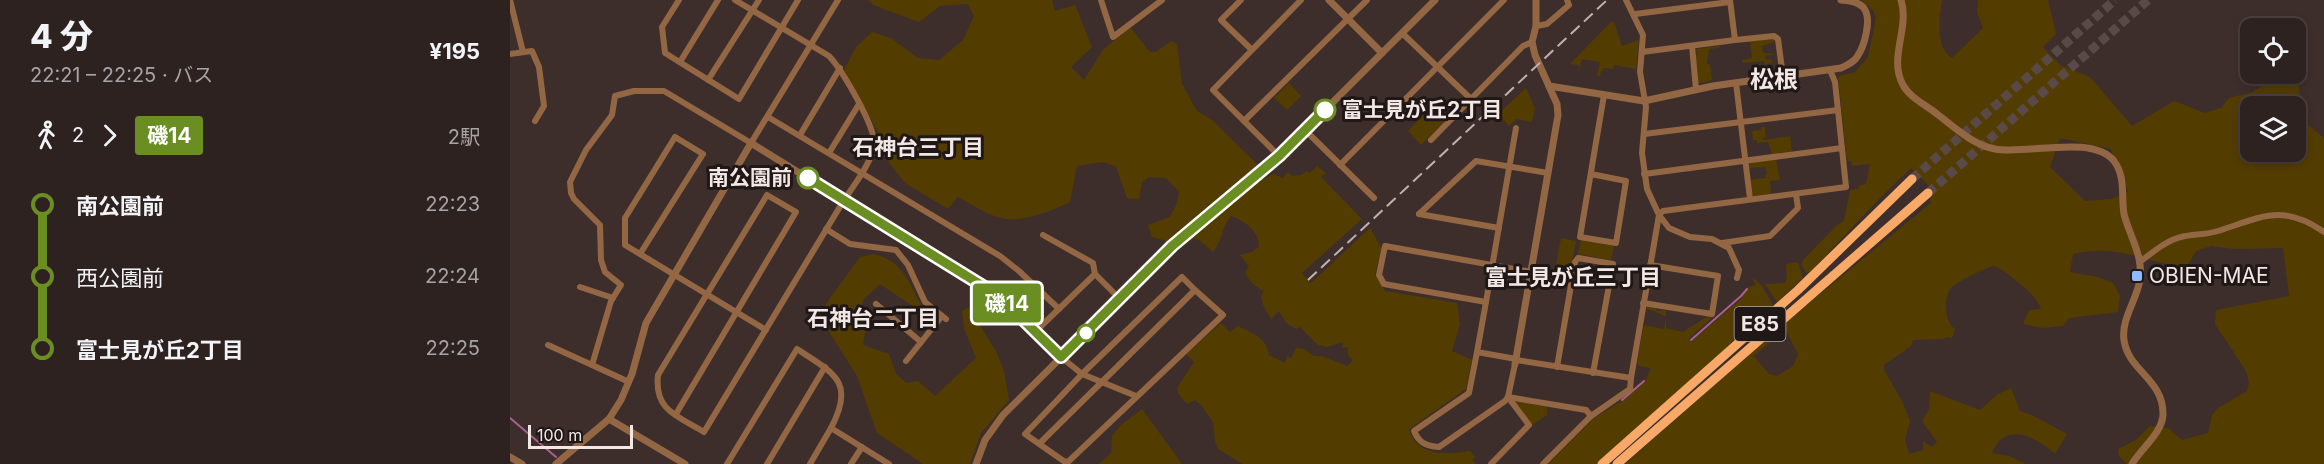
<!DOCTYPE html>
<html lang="ja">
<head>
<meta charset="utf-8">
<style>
  body { margin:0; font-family:Inter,"Noto Sans JP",sans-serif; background:#362a29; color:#f1f3f6; height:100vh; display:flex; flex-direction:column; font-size:22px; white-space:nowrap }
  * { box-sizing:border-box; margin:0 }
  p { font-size:20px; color:#a7a4a5 }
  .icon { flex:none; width:33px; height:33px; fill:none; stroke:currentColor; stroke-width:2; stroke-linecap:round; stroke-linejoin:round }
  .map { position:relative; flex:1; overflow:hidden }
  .panel { display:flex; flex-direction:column; background:#2e2220; width:510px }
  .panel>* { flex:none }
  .badge { padding:0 12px; border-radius:4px; font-size:21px; line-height:39px }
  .tools { position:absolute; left:1730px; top:18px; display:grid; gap:12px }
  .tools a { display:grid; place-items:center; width:66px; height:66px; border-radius:12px; background:#2e2220; box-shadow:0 3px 9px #0003,0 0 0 2px #493f3e; font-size:30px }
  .scale { position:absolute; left:18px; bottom:15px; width:105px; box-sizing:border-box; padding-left:6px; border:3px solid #f2e7e5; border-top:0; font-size:16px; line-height:21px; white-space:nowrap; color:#f2e7e5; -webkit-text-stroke:4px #201817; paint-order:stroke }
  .map>.badge { position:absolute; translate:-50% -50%; box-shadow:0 0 0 3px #fff }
  .legs { display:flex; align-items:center; gap:9px; height:66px; padding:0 30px; font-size:20px }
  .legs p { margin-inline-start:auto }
  .summary { display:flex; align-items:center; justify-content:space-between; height:102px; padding:0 30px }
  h1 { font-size:33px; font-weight:800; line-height:45px }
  ul { padding:0 30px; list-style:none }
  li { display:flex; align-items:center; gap:21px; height:72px; font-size:22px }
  li i { display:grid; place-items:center; width:9px; height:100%; margin:0 8px; background:currentColor }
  li i::after { content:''; width:15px; height:15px; margin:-8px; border:4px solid; border-radius:50%; background:#2e2220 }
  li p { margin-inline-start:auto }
  li:first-child i { background:linear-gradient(#0000 50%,currentColor 0) }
  li:last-child i { background:linear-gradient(currentColor 50%,#0000 0) }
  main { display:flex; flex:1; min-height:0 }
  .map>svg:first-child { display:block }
  .green { fill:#533c00; fill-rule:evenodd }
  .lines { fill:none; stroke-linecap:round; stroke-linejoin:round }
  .stream { stroke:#a76192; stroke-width:2 }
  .tertiary-tunnel { stroke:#594a47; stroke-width:7; stroke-dasharray:7 3.5; stroke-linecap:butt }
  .trunk-tunnel { stroke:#594a47; stroke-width:9; stroke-dasharray:9 4.5; stroke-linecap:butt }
  .minor { stroke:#946744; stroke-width:6 }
  .tertiary { stroke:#946744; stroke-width:7 }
  .trunk { stroke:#f8a968; stroke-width:9 }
  .rail { stroke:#bfb3b1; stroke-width:2; stroke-dasharray:12 6; stroke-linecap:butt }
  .line-1-casing { stroke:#fff; stroke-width:14 }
  .line-1 { stroke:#6b8e23; stroke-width:9 }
  .stop-1-dot { fill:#fff; stroke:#6b8e23; stroke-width:3 }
  .poi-dot { fill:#8fb8fd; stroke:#201817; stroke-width:2 }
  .labels { text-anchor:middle; stroke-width:6; stroke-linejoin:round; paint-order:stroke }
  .shield { fill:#201817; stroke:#b3a9a7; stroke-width:1.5 }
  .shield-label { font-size:20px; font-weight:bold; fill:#f2e7e5 }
  .stop-label { font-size:21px; font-weight:bold; fill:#f2e7e5; stroke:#201817; text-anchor:start }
  .poi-label { font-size:21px; fill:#f2e7e5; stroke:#201817; text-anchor:start }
  .neighbourhood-label { font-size:22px; font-weight:bold; fill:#f2e7e5; stroke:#201817 }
  .quarter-label { font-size:24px; font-weight:bold; fill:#f2e7e5; stroke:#201817 }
</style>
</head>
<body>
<main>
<section class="panel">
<div class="summary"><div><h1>4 分</h1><p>22:21 – 22:25 · バス</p></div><b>¥195</b></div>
<div class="legs"><svg class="icon" aria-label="walk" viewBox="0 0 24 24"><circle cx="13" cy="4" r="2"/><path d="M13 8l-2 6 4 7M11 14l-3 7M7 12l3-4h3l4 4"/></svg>2<svg class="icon" aria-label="forward" viewBox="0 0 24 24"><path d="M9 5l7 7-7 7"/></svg><b class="badge" style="background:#6b8e23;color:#fff">磯14</b><p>2駅</p></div>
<ul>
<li><i style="color:#6b8e23"></i><b>南公園前</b><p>22:23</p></li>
<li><i style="color:#6b8e23"></i><span>西公園前</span><p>22:24</p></li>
<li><i style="color:#6b8e23"></i><b>富士見が丘2丁目</b><p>22:25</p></li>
</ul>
</section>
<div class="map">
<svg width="1814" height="464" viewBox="0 0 1814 464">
  <rect width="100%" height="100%" fill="#3e2e2b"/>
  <g class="green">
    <path d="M359,0H542L545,11L565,5L582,47L561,67L574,80L593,50L620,27L640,52H646L661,41L667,44L672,84L687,111L702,120L747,164L741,176L747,182L763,174L773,178L778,172L782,176L791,175L797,171L800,173L807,166L816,173L811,177L852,219L792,273L801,283L860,228L872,249L865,274L875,291L947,303L950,324L942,351L962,360L956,389L899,429C906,456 936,455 960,451L965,457L962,460L966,464H733L708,449L705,441L703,422L691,405L685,400L677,404L668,393L667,388L684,362L676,354L711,323L720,332L728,326C742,333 757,338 759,355L775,363L777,356L781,358L786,348L794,349L804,356H812L837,366L843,360L838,355V347L832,348L833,342L817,347L808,345L790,327L786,329L776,323L769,311L761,319L753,305L751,296L754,291C745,287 739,281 735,272L739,266L730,255L742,252L749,247C749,231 735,221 721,216C712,227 712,241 703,252L688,239L682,240L672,245L642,237L638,225L660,217L667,203L669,192L656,178L639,177L632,182L629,199L617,198L606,166L592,162L567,166L560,202C541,211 513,223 491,218C477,215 462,204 448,197L438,209L395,183L380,164L369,134L334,70L346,47L362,32L381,38L408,58L429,60L453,40L464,16L458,4L430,6L409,22L363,5Z"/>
    <path d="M1351,0H1432C1429,18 1425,48 1442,58L1473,28L1467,12L1468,0H1538L1546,34L1533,47L1550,65L1580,77L1622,126L1664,101L1695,113L1711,108L1719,98L1743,92L1758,82L1764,74H1783L1789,87L1793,116L1797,124L1814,138V464H1617L1609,456L1608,449L1626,440L1640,426L1658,428L1672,440L1698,433L1702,415L1708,408L1737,391L1739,383L1736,371L1705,324L1706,310L1779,296L1773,248L1724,249L1701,246L1686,251L1676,268C1634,262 1607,243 1563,254L1560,272L1588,277L1603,283L1610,296L1608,312L1559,318L1553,326L1533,328L1513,324L1519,310L1531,309C1527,298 1519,291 1510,284C1503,278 1492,268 1483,266C1480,266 1445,283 1442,287C1433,296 1434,322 1445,329L1442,338L1437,337L1433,339L1403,340L1401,346L1374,365V370L1392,401L1400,421L1395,439L1399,454L1413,450V441L1422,447L1427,442L1412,421L1419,409L1420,391L1470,410L1488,394L1501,388L1510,411L1522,415L1557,434L1545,454C1527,437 1495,420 1482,453L1499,456L1516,464H1115L1272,325L1421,203L1419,186L1401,168L1372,196L1301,271L1296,273L1292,265L1293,260L1327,225L1334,221L1340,190L1348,189L1350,185L1356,184L1360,164L1342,166L1341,161H1337L1328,76L1345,72L1358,57L1366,18L1363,10ZM1740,106H1785V152H1740ZM1550,138L1601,149L1618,192L1602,199L1575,201L1540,167ZM1275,329L1288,354L1283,366L1267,376L1259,374L1244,356Z"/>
    <path d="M1101,22H1104L1112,46L1129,40L1126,69L1104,65L1103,69L1094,68L1093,71H1091L1090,76H1087L1090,62L1072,59L1068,73L1069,65L1060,64Z"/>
    <path d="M1262,39L1265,42L1252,46L1253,53L1266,54L1255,56L1256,60L1261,59L1262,63L1256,64L1257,73H1256L1254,61L1233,63L1232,60L1242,58L1240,41Z"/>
    <path d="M1209,46L1210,48L1199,49L1197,64H1200L1202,80L1190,83L1188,81L1185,55H1187L1186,49Z"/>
    <path d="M779,83L791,96L777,110L764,98Z"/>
    <path d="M1016,88L1025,108L1022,122L1006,119L999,126L988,114Z"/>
    <path d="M924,104L938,118L911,145L898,131Z"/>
    <path d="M1251,127H1255V138H1252L1255,140L1280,136L1282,152L1262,154L1258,142L1247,143V140H1243L1242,131L1251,130Z"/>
    <path d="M1266,159L1270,180L1260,181L1261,194L1245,196L1242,194L1241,180L1260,177H1255V175L1257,174L1256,167L1239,168V165L1241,162Z"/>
    <path d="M1051,238L1066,241L1060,272L1045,269Z"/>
    <path d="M1071,240L1104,246L1101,260L1068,254Z"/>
    <path d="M364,254C394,262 397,280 412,306L410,311L370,284L354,299L350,308L360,325L355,333L353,345L379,354L386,374L396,383L408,381L425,396L466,358L454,328L452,311L459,307L487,353L494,371L499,400L471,433L460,464H413L367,433L347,376L314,324L310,312L350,257Z"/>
    <path d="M1288,262L1293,278L1267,302L1255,284L1275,283L1277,278L1276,264Z"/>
    <path d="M1242,277L1252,286L1263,305L1089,464H1038L1084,418L1112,401L1136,380L1141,368L1129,366L1127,362L1134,325L1154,329L1156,317L1144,311L1136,309L1139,307L1146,308V311L1156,310V328L1173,332L1198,316L1202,318L1179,338L1181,342L1231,299L1238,287L1246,285Z"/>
    <path d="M1004,401L1037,407V415L1022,425Z"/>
    <path d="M632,409L672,464H589L601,453L602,436L611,425Z"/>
  </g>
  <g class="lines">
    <g class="stream">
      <path d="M1181,340L1231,296L1237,289"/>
      <path d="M1112,400L1134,381"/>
      <path d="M0,418L46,457"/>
    </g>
    <path class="tertiary-tunnel" d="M662,247L736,184"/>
    <g class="trunk-tunnel">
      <path d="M1402,179L1605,0"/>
      <path d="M1418,193L1638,0"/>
    </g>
    <g class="minor">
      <path d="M0,0L13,52"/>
      <path d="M169,0L152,27L155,53L229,99L288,0"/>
      <path d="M591,0L603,37L652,0"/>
      <path d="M731,0L711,20L742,50L703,90L769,156"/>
      <path d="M1116,0L1133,35L1130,72L1136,107L1132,153L1137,189L1149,215L1159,228L1180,237L1202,239L1219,248L1229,270L1227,278"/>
      <path d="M1220,0L1225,40L1264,36L1268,39L1273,77"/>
      <path d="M1125,14L1220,2"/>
      <path d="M1026,26L1037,24L1059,5L1057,0"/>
      <path d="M892,33L961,99L1013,46L1022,42"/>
      <path d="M1182,46L1186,89"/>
      <path d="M742,50L791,0"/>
      <path d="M1132,52L1225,40"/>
      <path d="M0,54L22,51L29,67L34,106L25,121"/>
      <path d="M170,62L208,0"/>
      <path d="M198,80L249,0"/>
      <path d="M1226,83L1240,199"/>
      <path d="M258,117L490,256L509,271L549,309"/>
      <path d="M734,121L857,0"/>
      <path d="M795,130L864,198"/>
      <path d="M1134,134L1328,110"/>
      <path d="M290,135L330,68"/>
      <path d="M921,140L961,99"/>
      <path d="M319,153L349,104"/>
      <path d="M830,165L994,0"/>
      <path d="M1081,174L1116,181L1106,243L1070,237L1094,95"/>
      <path d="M1134,174L1332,148"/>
      <path d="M909,214L966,161L1038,173"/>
      <path d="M909,214L989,228"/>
      <path d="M316,229L340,244L386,250L398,265L415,302L436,319"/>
      <path d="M533,235L583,263L585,274"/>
      <path d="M1212,243L1260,236L1288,208L1286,194"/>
      <path d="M130,254L193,154L165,137L115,218V245C162,273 209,302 256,330"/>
      <path d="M1631,261C1642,253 1657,240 1671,237C1683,234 1696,235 1708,231C1752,217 1772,203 1814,232"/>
      <path d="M70,287L103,298"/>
      <path d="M976,302L1006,128"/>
      <path d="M1133,303L1202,314L1208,276L1140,265"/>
      <path d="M366,304L411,342"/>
      <path d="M525,332L585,274L610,299"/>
      <path d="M38,345L82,365"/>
      <path d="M967,352L959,393L904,431C909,443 916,446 929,447L995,401L998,397L1005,364"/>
      <path d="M551,357L572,374L626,396"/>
      <path d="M1006,359L967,352L976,302L874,284L869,275L875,246L1022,272"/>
      <path d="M1006,360L1121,378L1149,215L1153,211L1336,187L1325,82L1320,70"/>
      <path d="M396,361L432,316"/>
      <path d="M1047,367L1065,262L1068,258L1103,264L1083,373"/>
      <path d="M119,382L82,365L101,301L111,285L95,272L91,260L90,225L64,199L61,193L60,182L76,150L102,115L105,96L124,91H154L241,143L328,0"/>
      <path d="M998,397L1076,410L1081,416"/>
      <path d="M166,414L286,212L257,195L148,375C144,411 168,416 194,432L334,200C345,184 359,166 364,147C368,130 332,70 319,56L225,0"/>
      <path d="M529,444L685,290L672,277L572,374L515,434L555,462L559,461L713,315L685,290"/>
      <path d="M217,464L287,349C323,373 346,381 321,428"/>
      <path d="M257,464L315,367"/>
      <path d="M300,464L321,428L379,464"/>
      <path d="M341,464L352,447"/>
      <path d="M981,464L1019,425L998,397"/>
      <path d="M1033,464L1081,416L1120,389L1121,378"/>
    </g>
    <g class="tertiary">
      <path d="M819,0L872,53"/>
      <path d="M1391,0C1400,28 1378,58 1393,85C1400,98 1416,105 1427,114C1444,127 1463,145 1485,149C1516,155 1582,134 1604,161C1616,177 1611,196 1614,214C1620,238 1635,257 1629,284C1625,302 1611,321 1614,340C1618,371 1654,379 1653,415C1652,433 1631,449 1622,464"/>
      <path d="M1039,86L1134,101L1203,86L1331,68C1337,65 1343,63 1347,57C1354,47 1363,18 1353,7C1347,1 1339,1 1331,0"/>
      <path d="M736,184L769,156L925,0"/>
      <path d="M1005,364L1048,115L1047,104L1025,55L1022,42L1026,26V0"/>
      <path d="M99,419L175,464"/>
      <path d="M0,457L12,464"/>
      <path d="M46,464L99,419L111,400L122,374L136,323L241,143L489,296L551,357"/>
      <path d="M466,464L475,440L493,415L662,247"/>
    </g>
    <g class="trunk">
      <path d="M1092,464L1288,290L1402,179"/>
      <path d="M1107,464L1418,193"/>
    </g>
    <path class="rail" d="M798,280L1097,0"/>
  </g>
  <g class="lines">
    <defs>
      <path id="line-1" d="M298,178L489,296L551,357L662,246L769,156L815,110"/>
    </defs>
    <use href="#line-1" class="line-1-casing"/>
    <use href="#line-1" class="line-1"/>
  </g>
  <g class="stop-1-dot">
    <circle cx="815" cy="110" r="10"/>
    <circle cx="298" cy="178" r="10"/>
    <circle cx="576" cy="333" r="8"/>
  </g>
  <rect class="poi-dot" x="1621" y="270" width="12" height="12" rx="3"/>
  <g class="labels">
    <rect class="shield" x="1224.5" y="307" width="51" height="34" rx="4.5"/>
    <g class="shield-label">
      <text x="1250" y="331">E85</text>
    </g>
    <g class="stop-label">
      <text x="832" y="117">富士見が丘2丁目</text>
      <text x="282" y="185" text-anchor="end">南公園前</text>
    </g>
    <g class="poi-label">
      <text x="1639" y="283">OBIEN-MAE</text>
    </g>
    <g class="neighbourhood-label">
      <text x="408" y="155">石神台三丁目</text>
      <text x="1063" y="285">富士見が丘三丁目</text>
      <text x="363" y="326">石神台二丁目</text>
    </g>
    <g class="quarter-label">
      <text x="1264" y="88">松根</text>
    </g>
  </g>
</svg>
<div class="tools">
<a><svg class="icon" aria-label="locate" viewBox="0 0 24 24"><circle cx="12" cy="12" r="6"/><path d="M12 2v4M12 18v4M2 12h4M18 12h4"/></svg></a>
<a><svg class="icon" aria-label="layers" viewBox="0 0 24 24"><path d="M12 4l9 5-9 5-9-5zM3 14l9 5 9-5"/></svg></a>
</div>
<div class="scale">100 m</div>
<b class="badge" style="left:497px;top:303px;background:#6b8e23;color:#fff">磯14</b>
</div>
</main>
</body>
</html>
